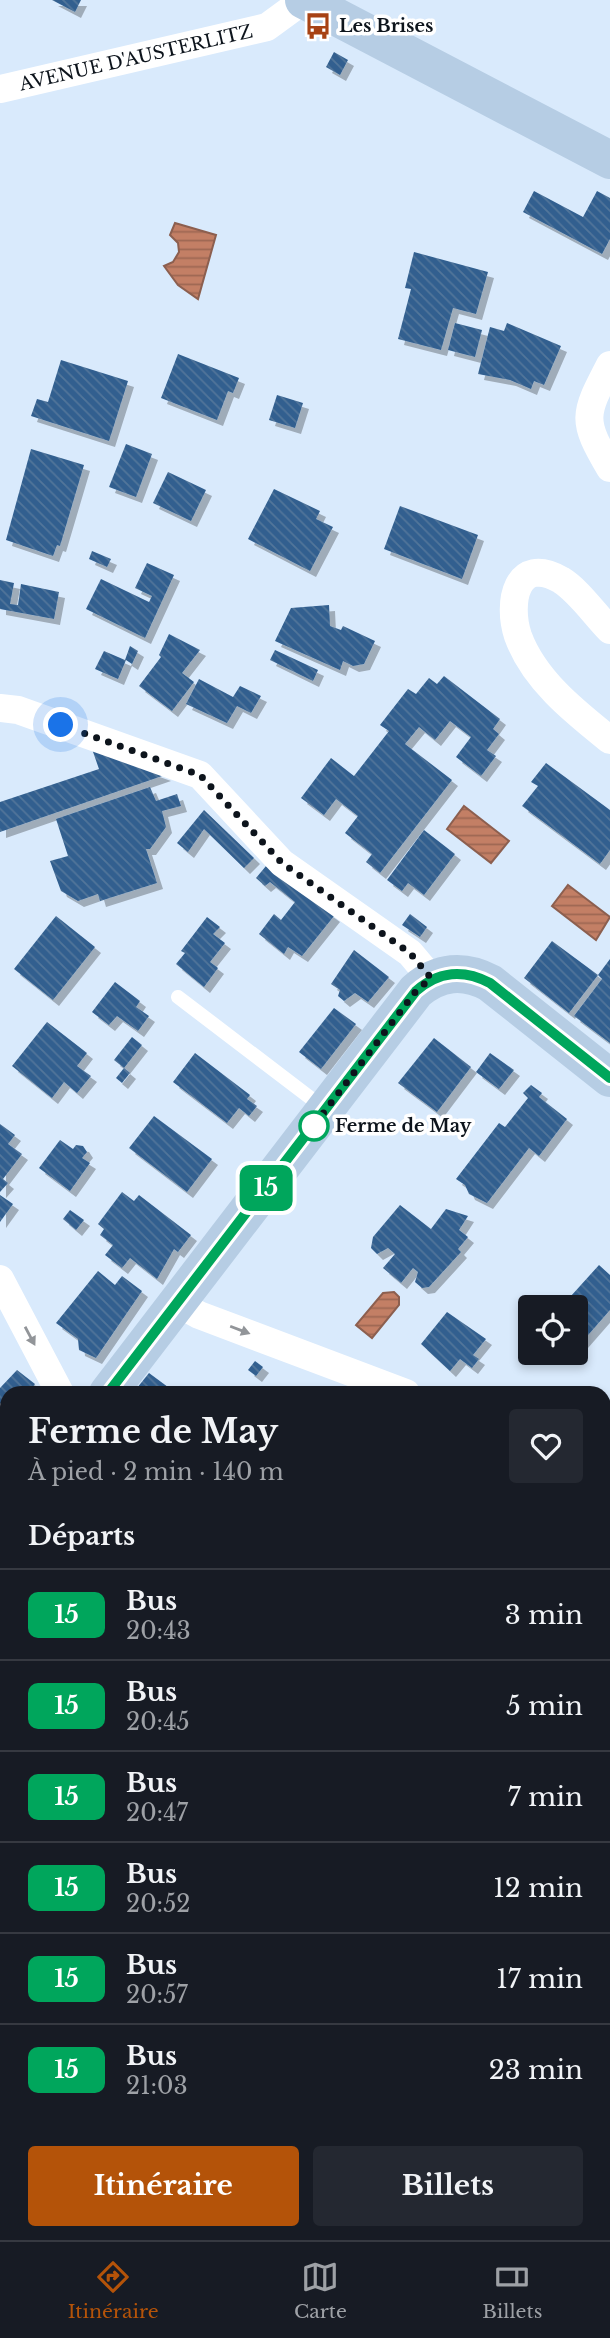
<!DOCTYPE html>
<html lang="fr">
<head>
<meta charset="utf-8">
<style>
  body { margin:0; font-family:"Libre Baskerville",serif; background:#242831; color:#f1f3f6; height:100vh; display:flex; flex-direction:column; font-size:26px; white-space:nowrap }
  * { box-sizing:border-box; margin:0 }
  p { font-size:23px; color:#9ea1a6 }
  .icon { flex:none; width:38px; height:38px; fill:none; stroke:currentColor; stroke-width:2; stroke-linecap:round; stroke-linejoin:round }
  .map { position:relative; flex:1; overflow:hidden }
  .sheet { position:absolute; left:0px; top:1386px; width:611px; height:854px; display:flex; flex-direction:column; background:#171b24; border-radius:21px 21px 0 0; box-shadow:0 4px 10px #0003 }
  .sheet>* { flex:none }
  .badge { padding:0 14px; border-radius:10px; font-size:24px; line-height:46px }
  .buttons { position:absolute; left:518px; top:1295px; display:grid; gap:14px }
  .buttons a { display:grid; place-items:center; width:70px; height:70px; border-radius:7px; background:#171b24; box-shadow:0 4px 10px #0003; font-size:35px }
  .you { position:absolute; width:35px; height:35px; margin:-18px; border:5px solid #fff; border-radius:50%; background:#1a73e8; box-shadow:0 0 0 10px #1a73e833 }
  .map>.badge { position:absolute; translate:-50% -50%; box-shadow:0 0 0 4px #fff }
  h2 { padding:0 28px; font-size:26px; line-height:63px }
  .round { display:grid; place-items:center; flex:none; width:74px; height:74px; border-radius:7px; background:#242831 }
  .headline { display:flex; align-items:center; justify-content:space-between; height:119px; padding:0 28px }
  h1 { font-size:33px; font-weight:700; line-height:52px }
  .action { display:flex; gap:14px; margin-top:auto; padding:14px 28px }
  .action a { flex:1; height:80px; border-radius:7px; background:#b45309; color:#fff; font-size:28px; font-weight:700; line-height:80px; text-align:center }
  .action a+a { background:#242831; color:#f1f3f6 }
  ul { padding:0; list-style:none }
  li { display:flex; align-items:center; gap:21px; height:91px; padding:0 28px; border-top:2px solid #363941 }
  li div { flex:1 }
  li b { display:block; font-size:26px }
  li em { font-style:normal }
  li .badge { min-width:77px; font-weight:700; text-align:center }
  .tab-bar { display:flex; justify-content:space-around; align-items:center; height:98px; border-top:2px solid #363941; background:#171b24; font-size:19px; color:#9ea1a6 }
  .tab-bar a { display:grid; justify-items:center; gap:4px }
  .tab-bar .on { color:#b45309 }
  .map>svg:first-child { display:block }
  .green { fill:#e4b19e }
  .water { fill:url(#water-rules); stroke:#8c5f4f; stroke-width:2 }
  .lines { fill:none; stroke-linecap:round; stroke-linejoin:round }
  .stream { stroke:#8c5f4f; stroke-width:10 }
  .building { fill:url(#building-back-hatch); filter:url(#shadow) }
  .path { stroke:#737f8c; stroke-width:4.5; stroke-dasharray:7 3.5; stroke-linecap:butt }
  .lane { stroke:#fff; stroke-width:14 }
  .street { stroke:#fff; stroke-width:28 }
  .secondary { stroke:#b6cde4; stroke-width:38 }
  .oneway { fill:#929599 }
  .line-casing { stroke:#fff; stroke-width:16 }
  .line { stroke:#00a65c; stroke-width:10 }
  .walk { stroke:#0d141c; stroke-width:7; stroke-dasharray:0 12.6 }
  .stop-dot { fill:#fff; stroke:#00a65c; stroke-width:3.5 }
  .labels { text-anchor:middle; stroke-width:7; stroke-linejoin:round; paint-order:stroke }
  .poi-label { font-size:18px; font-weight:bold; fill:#0d141c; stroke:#fff; text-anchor:start }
  .street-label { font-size:18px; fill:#0d141c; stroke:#fff }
  .stop-label { font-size:18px; font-weight:bold; fill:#0d141c; stroke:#fff; text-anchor:start }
</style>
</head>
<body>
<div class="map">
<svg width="610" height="2240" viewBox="0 0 610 2240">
  <defs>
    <pattern id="water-rules" width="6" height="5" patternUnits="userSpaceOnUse" patternTransform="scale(1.75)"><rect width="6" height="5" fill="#c37f65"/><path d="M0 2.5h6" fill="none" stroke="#9d6752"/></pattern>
    <pattern id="building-back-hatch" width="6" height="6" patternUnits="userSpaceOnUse" patternTransform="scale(1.75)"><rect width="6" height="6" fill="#315f8f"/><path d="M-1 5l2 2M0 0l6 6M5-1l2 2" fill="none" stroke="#52759a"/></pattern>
    <filter id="shadow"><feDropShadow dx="6" dy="6" stdDeviation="0" flood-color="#0004"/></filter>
  </defs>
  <rect width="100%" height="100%" fill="#d9eafc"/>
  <path class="green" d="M604,2136L610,2137V2204L604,2195Z"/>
  <g class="water">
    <path d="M175,223L216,235L198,299L178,285L164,266L173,262L179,252L178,243L170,235Z"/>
    <path d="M464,806L509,841L491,863L447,829Z"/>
    <path d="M568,885L610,917L596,940L552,906Z"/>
    <path d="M394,1292L399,1297V1305L372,1338L356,1325L383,1293Z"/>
    <path d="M0,2001L7,2004V2233H411L416,2240H0Z"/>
  </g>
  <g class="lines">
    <path class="stream" d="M604,1754L610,1750"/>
  </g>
  <g class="building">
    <path d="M52,0H81L75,12Z"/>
    <path d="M334,52L348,60L340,75L326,67Z"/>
    <path d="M534,191L583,217L597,191L610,198V239L602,254L523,212Z"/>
    <path d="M414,252L488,272L476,314L453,308L441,350L398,339L411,289L405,288Z"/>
    <path d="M455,323L482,330L475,357L448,350Z"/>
    <path d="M507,323L561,346L544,385L534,381L531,389L510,380L478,374L490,327L504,331Z"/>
    <path d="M178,354L239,378L233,393L228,391L217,420L161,398Z"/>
    <path d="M61,360L128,381L109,441L31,416L37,399L48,402Z"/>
    <path d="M277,395L303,403L295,428L269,420Z"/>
    <path d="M126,444L152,454L136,497L109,487Z"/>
    <path d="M31,449L84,465L60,546L57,545L53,556L6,540Z"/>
    <path d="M168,472L206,490L191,521L153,503Z"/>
    <path d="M274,489L320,511L316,519L333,527L310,571L248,539Z"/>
    <path d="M400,506L478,535L462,579L384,549Z"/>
    <path d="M92,551L111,559L107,567L89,559Z"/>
    <path d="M147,563L174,575L145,638L86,609L101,579L149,602L152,596L135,588Z"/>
    <path d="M0,580L14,583L10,604L18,605L21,584L59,592L54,619L0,609Z"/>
    <path d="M329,605L330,626L341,630L343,626L375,641L364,664L353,666L343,661L340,670L275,641L291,608Z"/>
    <path d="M169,634L200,650L182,673L194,682L172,711L139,686L161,657L159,655Z"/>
    <path d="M130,646L138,651L132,664L126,660L118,679L95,669L104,651L125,660Z"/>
    <path d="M275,650L318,670L313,681L270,660Z"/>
    <path d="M444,676L500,719L493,729L499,734L487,750L496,756L481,776L456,757L471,737L450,721L435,740L419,727L405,744L452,780L380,873L366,862L372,854L345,833L358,816L336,799L324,815L301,798L331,758L354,776L389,731L380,725L408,689L416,694L429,678L437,684Z"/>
    <path d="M199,679L233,697L240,686L261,696L251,713L237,706L227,723L186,704Z"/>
    <path d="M92,749L165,775L0,832V802L99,769Z"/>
    <path d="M546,763L610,810V850L600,864L522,806L538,786L531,782Z"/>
    <path d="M150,787L156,801L177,794L181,806L162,811L166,827L150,849H146L157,883L100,901L98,894L78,901L61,891L50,861L68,856L56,819Z"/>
    <path d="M204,810L254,858L244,868L204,829L188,852L177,843Z"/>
    <path d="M424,830L455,854L424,895L408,883L402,891L387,880Z"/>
    <path d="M266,866L334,916L302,956L288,947L284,954L259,934L274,914L281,920L295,902L270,882L265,886L256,878Z"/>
    <path d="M410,914L427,927L420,937L402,925Z"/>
    <path d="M56,916L95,947L53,1000L14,969Z"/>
    <path d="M207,917L220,927L213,934L225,943L210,962L218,968L204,987L176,964L185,953L181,951Z"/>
    <path d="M552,941L598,975L610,959V1043L574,1016L602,979L598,975L569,1013L524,978Z"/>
    <path d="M354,950L389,977L368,1002L355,993L344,1001L338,996L340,990L331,984Z"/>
    <path d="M115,982L140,1001L136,1007L149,1016L138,1031L117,1016L109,1025L92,1012Z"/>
    <path d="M334,1008L356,1024L321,1069L299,1052Z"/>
    <path d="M47,1022L87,1053L77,1066L91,1076L77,1093L64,1082L52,1098L12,1066Z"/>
    <path d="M132,1037L142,1045L124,1068L114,1060Z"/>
    <path d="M434,1038L471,1067L437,1112L398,1083Z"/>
    <path d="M195,1053L250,1095L247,1099L257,1106L249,1116L239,1108L227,1123L173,1082Z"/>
    <path d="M490,1053L514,1070L499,1089L476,1072Z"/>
    <path d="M124,1068L130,1073L122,1083L116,1078Z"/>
    <path d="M531,1085L542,1093L539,1097L567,1119L539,1156L529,1148L487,1203L469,1194L465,1185L456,1179L499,1123L505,1127L528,1098L523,1093Z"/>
    <path d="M154,1116L212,1159L187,1192L129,1148Z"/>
    <path d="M0,1124L15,1135L8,1144L22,1154L3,1179L8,1183L0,1192Z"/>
    <path d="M60,1140L73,1149L76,1145L83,1146L87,1152L82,1158L90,1163L70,1191L39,1168Z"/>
    <path d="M122,1192L134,1201L139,1195L191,1235L178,1252L174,1249L157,1279L130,1258L122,1268L105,1255L113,1245L100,1235L104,1229L98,1224Z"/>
    <path d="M0,1195L13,1204L0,1222Z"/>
    <path d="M400,1205L431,1229L446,1209L468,1216L459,1230L468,1237L458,1249L461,1252L429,1287L422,1288L415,1282L418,1272L413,1268L401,1283L383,1268L395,1254L388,1248L377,1254L371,1248L373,1237Z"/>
    <path d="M70,1210L84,1220L76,1230L63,1219Z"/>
    <path d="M599,1265L610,1275V1310L582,1342L576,1336V1307H561Z"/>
    <path d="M98,1271L115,1285L122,1276L142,1291L96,1358L79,1350L78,1339L56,1323Z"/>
    <path d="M447,1312L486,1339L473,1355L479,1359L472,1368L460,1359L450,1371L421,1344Z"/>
    <path d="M255,1361L263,1367L256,1376L248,1370Z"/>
    <path d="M17,1370L35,1384L28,1393H7V1499L0,1515V1417L7,1409L0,1403V1388Z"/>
    <path d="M149,1373L172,1390L175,1393H133Z"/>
    <path d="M609,1427L610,1428V1474L604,1469V1432Z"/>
    <path d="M610,1525V1609L604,1615V1531Z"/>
    <path d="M610,1684V1731L604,1723V1689Z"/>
    <path d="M0,1693L7,1697V1862L0,1832Z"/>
    <path d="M604,1781L610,1788V1958L604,1951V1859L610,1853L604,1847Z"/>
    <path d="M0,1901L7,1904V1946L0,1943Z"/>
    <path d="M604,2195L610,2204V2240H480L475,2233H604Z"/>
  </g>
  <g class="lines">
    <g class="path">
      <path d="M0,2172L7,2175"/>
      <path d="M60,2233L74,2240"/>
      <path d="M465,2233L471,2240"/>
      <path d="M32,2240L34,2233"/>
    </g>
    <g class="lane">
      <path d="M178,997L325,1109"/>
      <path d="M0,1884L7,1886"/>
      <path d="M604,2127L610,2128"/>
      <path d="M604,2223L610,2232"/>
    </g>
    <g class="street">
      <path d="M0,89L267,27L304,0"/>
      <path d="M610,365C584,415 581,419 610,468"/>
      <path d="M610,630C595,615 579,591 561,580C516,554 507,603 518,636C534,680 575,712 610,740"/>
      <path d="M0,708L18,710L200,775L282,863L410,953L431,978"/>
      <path d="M0,1279L60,1393"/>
      <path d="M177,1303L199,1315L406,1393"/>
      <path d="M604,1496L610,1501"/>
      <path d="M7,1576C4,1601 0,1636 7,1659"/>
      <path d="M604,1626L610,1620"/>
      <path d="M0,1832L7,1867"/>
      <path d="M0,1982L7,1985"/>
      <path d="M604,2067L610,2072"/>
      <path d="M429,2233L434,2240"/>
    </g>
    <g class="secondary">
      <path d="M304,0L610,160"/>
      <path d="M108,1393L416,991C439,971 464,969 490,983L610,1078"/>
      <path d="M604,1985L610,1990"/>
    </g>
  </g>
  <defs><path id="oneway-solid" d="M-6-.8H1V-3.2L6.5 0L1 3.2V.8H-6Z" transform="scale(1.75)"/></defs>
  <g class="oneway">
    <use href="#oneway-solid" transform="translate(240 1330) rotate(21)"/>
    <use href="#oneway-solid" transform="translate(30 1336) rotate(62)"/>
  </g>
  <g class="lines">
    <defs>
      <path id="line" d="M108,1393L416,991C439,971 463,969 490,983L610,1078"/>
    </defs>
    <use href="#line" class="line-casing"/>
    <use href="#line" class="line"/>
    <path class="walk" d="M61,725L200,775L282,863L410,953L431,978L416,991L309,1132L314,1126"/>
  </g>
  <defs>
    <symbol id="bus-bare" viewBox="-9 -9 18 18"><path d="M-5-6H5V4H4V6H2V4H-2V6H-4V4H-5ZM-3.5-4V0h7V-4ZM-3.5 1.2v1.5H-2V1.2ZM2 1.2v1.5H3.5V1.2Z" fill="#a74214" stroke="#fff" stroke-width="2.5" paint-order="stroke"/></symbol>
  </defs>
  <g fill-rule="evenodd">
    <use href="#bus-bare" x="299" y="7" width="38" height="38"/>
  </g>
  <circle class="stop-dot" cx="314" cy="1126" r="14"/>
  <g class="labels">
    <g class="poi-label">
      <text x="339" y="32">Les Brises</text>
    </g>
    <g class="street-label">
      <text transform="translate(136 58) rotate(-13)" y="6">AVENUE D'AUSTERLITZ</text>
    </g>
    <g class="stop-label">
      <text x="335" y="1132">Ferme de May</text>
    </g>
  </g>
</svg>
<div class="buttons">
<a><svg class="icon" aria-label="locate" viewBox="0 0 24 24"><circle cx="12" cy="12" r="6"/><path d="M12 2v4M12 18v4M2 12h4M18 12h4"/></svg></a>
</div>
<div class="you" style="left:61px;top:725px"></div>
<b class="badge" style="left:266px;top:1188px;background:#00a65c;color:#fff">15</b>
<section class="sheet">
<div class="headline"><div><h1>Ferme de May</h1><p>À pied · 2 min · 140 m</p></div><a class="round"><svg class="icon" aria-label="heart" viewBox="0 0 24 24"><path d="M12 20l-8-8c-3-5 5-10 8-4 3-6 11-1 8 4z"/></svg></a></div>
<h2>Départs</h2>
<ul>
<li><span class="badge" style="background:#00a65c;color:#fff">15</span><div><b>Bus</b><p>20:43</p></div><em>3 min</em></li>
<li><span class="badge" style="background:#00a65c;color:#fff">15</span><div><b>Bus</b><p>20:45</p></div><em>5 min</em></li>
<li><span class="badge" style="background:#00a65c;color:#fff">15</span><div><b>Bus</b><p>20:47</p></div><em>7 min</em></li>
<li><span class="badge" style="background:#00a65c;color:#fff">15</span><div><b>Bus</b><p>20:52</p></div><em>12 min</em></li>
<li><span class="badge" style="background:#00a65c;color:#fff">15</span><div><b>Bus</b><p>20:57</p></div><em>17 min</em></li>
<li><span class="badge" style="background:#00a65c;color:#fff">15</span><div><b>Bus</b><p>21:03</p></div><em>23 min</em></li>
</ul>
<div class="action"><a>Itinéraire</a><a>Billets</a></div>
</section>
</div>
<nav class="tab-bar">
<a class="on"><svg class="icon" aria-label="directions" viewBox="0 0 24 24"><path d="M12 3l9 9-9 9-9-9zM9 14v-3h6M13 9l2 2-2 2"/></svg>Itinéraire</a>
<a><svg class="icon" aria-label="map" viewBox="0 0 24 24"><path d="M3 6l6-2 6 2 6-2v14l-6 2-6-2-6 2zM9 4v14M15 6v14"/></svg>Carte</a>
<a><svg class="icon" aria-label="tickets" viewBox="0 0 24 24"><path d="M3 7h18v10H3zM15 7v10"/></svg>Billets</a>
</nav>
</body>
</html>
